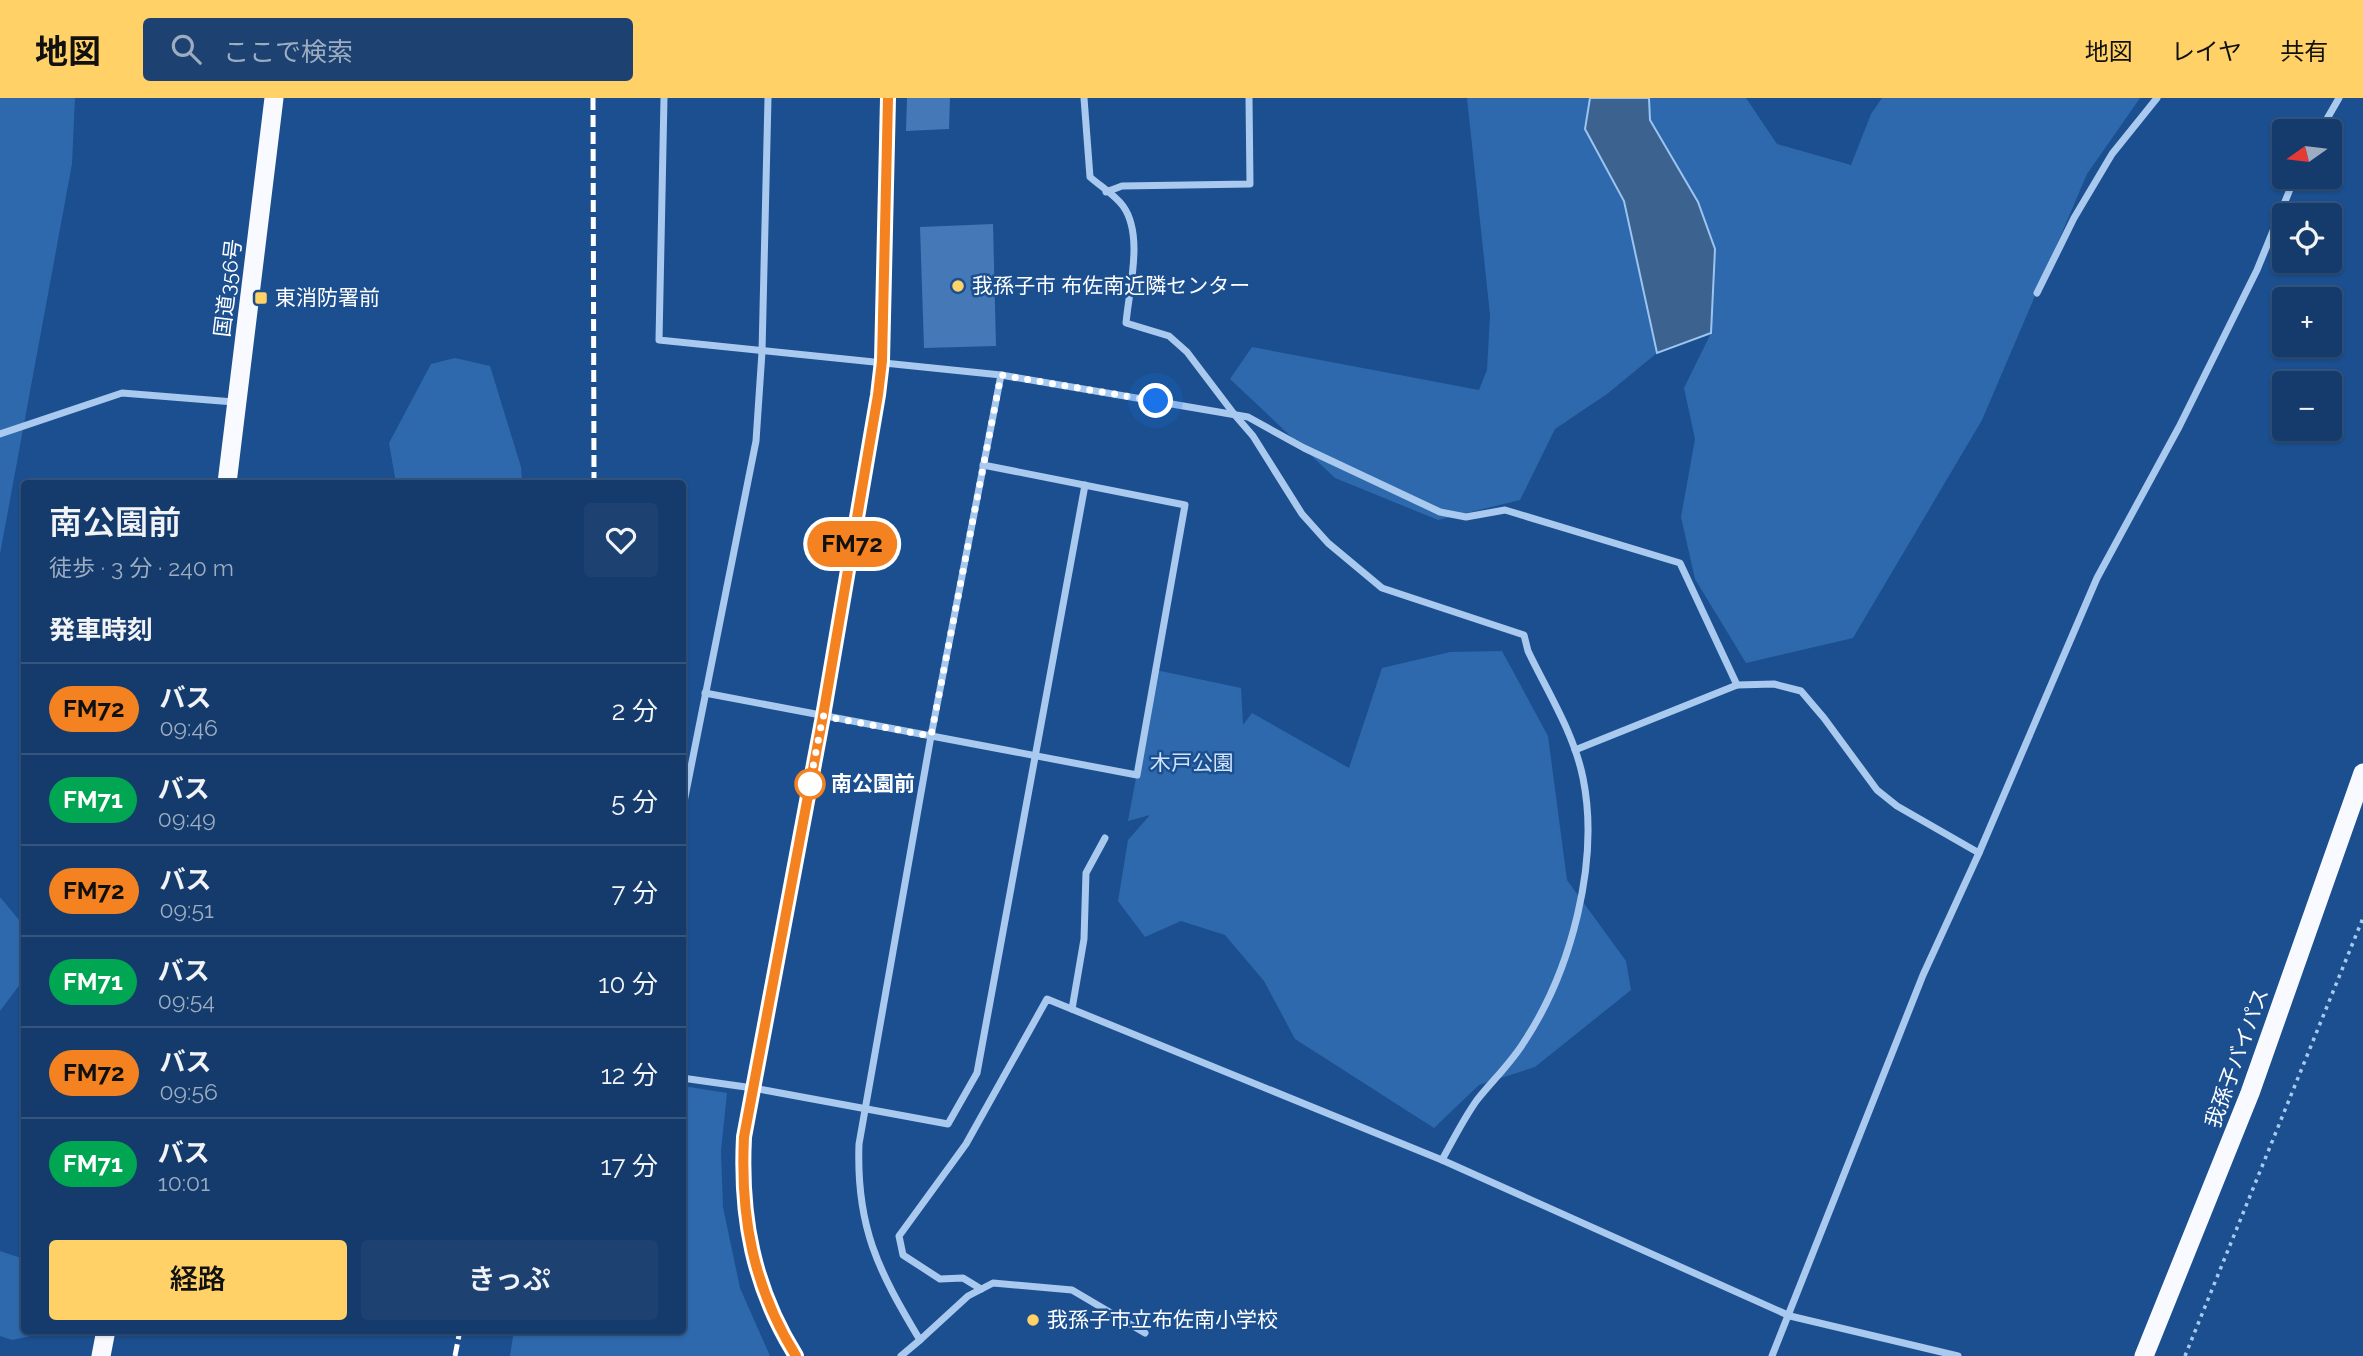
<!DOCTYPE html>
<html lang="ja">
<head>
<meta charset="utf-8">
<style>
  body { margin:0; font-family:Raleway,"Noto Sans JP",sans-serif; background:#1d4271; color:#f1f3f6; height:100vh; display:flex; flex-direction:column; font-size:26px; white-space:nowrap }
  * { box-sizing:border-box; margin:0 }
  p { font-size:23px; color:#9dadc1 }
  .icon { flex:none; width:38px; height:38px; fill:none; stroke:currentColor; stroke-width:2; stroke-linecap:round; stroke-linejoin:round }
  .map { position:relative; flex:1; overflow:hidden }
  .drawer { position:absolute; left:21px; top:382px; width:665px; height:854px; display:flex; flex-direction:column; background:#143b6b; border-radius:7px; box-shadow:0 2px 5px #0004,0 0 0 2px #33557e }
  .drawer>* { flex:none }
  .badge { padding:0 14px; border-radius:23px; font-size:24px; line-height:46px }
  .needle { width:46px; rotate:256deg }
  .controls { position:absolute; left:2272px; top:21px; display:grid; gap:14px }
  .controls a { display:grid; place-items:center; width:70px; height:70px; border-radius:7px; background:#143b6b; box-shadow:0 2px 5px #0004,0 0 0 2px #33557e; font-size:35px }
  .you { position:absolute; width:35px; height:35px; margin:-18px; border:5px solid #fff; border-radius:50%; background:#1a73e8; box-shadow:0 0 0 10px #1a73e833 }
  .map>.badge { position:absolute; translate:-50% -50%; box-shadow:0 0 0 4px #fff }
  h2 { padding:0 28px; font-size:26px; line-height:63px }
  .round { display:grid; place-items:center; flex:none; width:74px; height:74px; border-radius:7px; background:#1d4271 }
  .overview { display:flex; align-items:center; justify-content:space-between; height:119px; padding:0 28px }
  h1 { font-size:33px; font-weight:600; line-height:52px }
  .action { display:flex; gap:14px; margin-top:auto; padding:14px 28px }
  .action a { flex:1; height:80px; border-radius:7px; background:#ffd166; color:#111; font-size:28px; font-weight:600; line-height:80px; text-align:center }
  .action a+a { background:#1d4271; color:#f1f3f6 }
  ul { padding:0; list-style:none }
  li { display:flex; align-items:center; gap:21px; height:91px; padding:0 28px; border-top:2px solid #33557e }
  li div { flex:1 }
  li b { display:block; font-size:26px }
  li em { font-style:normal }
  li .badge { min-width:77px; font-weight:700; text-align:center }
  header { display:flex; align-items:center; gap:42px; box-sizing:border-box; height:98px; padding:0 35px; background:#ffd166; color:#111 }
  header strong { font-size:33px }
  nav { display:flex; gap:38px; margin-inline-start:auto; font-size:24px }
  .search { width:490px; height:63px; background:#1d4271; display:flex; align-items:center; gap:18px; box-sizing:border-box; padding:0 24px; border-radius:7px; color:#9dadc1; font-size:26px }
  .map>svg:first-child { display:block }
  .green { fill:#2e69ad }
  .water { fill:#3c6290; stroke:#9cc4f0; stroke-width:2 }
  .building { fill:#4478b7 }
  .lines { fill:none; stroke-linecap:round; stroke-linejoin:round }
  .path { stroke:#a9c9ee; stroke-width:3.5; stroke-dasharray:3.5 5; stroke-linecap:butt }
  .minor { stroke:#a9c9ee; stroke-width:7 }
  .tertiary { stroke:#a9c9ee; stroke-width:12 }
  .trunk { stroke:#f8faff; stroke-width:19 }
  .rail { stroke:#fff; stroke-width:5; stroke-dasharray:12 5; stroke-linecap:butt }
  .line-casing { stroke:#fff; stroke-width:16 }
  .line { stroke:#f58220; stroke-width:10 }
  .walk { stroke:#fff; stroke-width:7; stroke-dasharray:0 12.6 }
  .poi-dot { fill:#ffd166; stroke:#1b4f8f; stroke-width:2.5 }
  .stop-dot { fill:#fff; stroke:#f58220; stroke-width:3.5 }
  .labels { text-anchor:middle; stroke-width:5; stroke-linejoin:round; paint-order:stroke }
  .poi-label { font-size:21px; fill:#fff; stroke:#1b4f8f; text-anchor:start }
  .street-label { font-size:21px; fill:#fff; stroke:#1b4f8f }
  .park-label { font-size:21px; fill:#cfe3fa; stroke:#1b4f8f }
  .stop-label { font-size:21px; font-weight:bold; fill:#fff; stroke:#1b4f8f; text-anchor:start }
</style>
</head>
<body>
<header>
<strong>地図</strong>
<div class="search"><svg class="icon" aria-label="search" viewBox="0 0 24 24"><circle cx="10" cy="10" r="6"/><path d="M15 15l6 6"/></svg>ここで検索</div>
<nav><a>地図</a><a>レイヤ</a><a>共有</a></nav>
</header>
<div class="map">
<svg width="2363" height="1258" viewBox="0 0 2363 1258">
  <rect width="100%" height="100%" fill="#1b4f8f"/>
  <g class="green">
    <path d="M0,0H75L72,66L0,456Z"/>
    <path d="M1467,0H1590L1585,31L1624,103L1657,255L1607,296L1555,331L1520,402L1438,422L1335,380L1230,281L1252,249L1479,292L1487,272L1490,217Z"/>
    <path d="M1649,0H1746L1777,46L1851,67L1871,16L1882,0H2140L2087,76L1982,322L1853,540L1746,565L1695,481L1681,419L1695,341L1684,290L1711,235L1698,104L1650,22Z"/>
    <path d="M455,260L490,268L521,369L522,385H396L389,345L431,266Z"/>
    <path d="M1502,553L1548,638L1567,782L1626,863L1631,892L1535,969L1479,987L1434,1030L1295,941L1264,883L1225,837L1181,823L1145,839L1118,803L1128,742L1150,717L1128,723L1156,572L1241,590L1243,627L1252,615L1349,670L1382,570L1450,554Z"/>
    <path d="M0,799L24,828V881L0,913Z"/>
    <path d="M683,988L727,995L721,1053L723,1109L740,1190L770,1258H510L514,1232H682Z"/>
    <path d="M0,1153L24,1161V1232H58L12,1242L0,1238Z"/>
  </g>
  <path class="water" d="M1590,0H1649L1650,22L1698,104L1715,151L1711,235L1657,255L1624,103L1585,31Z"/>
  <g class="building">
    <path d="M907,0H950L949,31L906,33Z"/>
    <path d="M993,126L996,248L924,250L920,129Z"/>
  </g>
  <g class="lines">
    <path class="path" d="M2185,1258L2363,820"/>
    <g class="minor">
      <path d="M664,0L659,242L1001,277L1248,319L1304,350L1440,414L1466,419L1505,412L1680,465L1737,587"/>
      <path d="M1084,0L1090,79C1100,88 1115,97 1123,108C1144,137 1129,191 1126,225L1169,238L1187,254L1234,316L1253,338L1302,416L1328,445L1382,490L1524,537L1528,553C1547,593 1574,635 1583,680C1600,764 1571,873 1524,944C1511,965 1492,983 1477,1002C1464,1020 1453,1042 1442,1062"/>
      <path d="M2320,33L2339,0"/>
      <path d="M1106,94L1122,88L1250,86L1249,0"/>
      <path d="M2037,195L2074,120L2112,56L2157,0"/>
      <path d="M0,336L122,295L234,304"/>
      <path d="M705,595L1137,677L1185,407L983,367"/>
      <path d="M1575,652L1737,587L1774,586L1801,593L1824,620L1877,692L1897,708L1979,755"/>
      <path d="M682,714L756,343L762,254L768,0"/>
      <path d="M1072,911L1084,841L1086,775L1105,740"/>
      <path d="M682,980L753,990L948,1026L977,975L1085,387"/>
      <path d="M981,1191L963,1180L940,1181L903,1157L899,1138L966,1046L1047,901L1442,1062L1790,1218L1958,1258"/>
      <path d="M920,1242L968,1198L993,1185L1072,1192L1145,1235"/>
      <path d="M901,1258L920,1242C878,1172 856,1129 859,1046L931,638L1001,277"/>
      <path d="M1772,1258L1923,877L1979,755L2097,480L2179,329L2257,172L2295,79"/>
    </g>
    <path class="tertiary" d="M796,1258C754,1190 740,1118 745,1039L823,618L878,297L882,263L888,0"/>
    <g class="trunk">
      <path d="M227,385L274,0"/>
      <path d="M101,1258L106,1232"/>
      <path d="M2144,1258L2250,995L2363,675"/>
    </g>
    <g class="rail">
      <path d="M593,0L594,385"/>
      <path d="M455,1258L460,1232"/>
    </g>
  </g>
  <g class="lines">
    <defs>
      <path id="line" d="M796,1258C753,1189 740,1119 744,1039L823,618L878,297L882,263L888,0"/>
    </defs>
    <use href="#line" class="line-casing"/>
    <use href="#line" class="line"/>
    <path class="walk" d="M810,686L808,695L823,618L931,638L1001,277L1156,303"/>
  </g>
  <g class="poi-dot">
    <circle cx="958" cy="188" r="7"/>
    <rect x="254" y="193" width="14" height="14" rx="3.5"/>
    <circle cx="1033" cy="1222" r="7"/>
  </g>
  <circle class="stop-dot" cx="810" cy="686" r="14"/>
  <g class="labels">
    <g class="poi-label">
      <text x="972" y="195">我孫子市 布佐南近隣センター</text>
      <text x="275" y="207">東消防署前</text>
      <text x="1047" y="1229">我孫子市立布佐南小学校</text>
    </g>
    <g class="street-label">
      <text transform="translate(228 190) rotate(-83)" y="7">国道356号</text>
      <text transform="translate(2237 960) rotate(-70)" y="7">我孫子バイパス</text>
    </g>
    <g class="park-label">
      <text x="1192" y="672">木戸公園</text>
    </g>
    <g class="stop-label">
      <text x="831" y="693">南公園前</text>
    </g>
  </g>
</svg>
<div class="controls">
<a><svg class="needle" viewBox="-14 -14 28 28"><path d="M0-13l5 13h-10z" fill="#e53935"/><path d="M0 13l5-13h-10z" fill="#9dadc1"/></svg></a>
<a><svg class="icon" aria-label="locate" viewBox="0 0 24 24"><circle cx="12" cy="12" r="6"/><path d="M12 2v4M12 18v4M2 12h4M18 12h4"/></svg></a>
<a>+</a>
<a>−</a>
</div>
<div class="you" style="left:1156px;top:303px"></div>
<b class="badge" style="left:852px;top:446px;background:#f58220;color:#111">FM72</b>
<section class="drawer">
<div class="overview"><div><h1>南公園前</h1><p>徒歩 · 3 分 · 240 m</p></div><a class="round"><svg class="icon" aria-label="heart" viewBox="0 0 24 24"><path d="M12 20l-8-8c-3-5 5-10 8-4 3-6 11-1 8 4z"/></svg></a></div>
<h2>発車時刻</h2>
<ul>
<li><span class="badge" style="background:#f58220;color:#111">FM72</span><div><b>バス</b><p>09:46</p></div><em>2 分</em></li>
<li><span class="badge" style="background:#00a651;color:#fff">FM71</span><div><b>バス</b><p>09:49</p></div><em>5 分</em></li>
<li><span class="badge" style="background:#f58220;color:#111">FM72</span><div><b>バス</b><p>09:51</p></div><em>7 分</em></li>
<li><span class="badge" style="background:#00a651;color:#fff">FM71</span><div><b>バス</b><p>09:54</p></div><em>10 分</em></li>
<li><span class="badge" style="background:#f58220;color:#111">FM72</span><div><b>バス</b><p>09:56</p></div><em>12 分</em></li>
<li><span class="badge" style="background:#00a651;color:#fff">FM71</span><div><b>バス</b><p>10:01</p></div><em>17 分</em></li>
</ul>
<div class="action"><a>経路</a><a>きっぷ</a></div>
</section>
</div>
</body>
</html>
